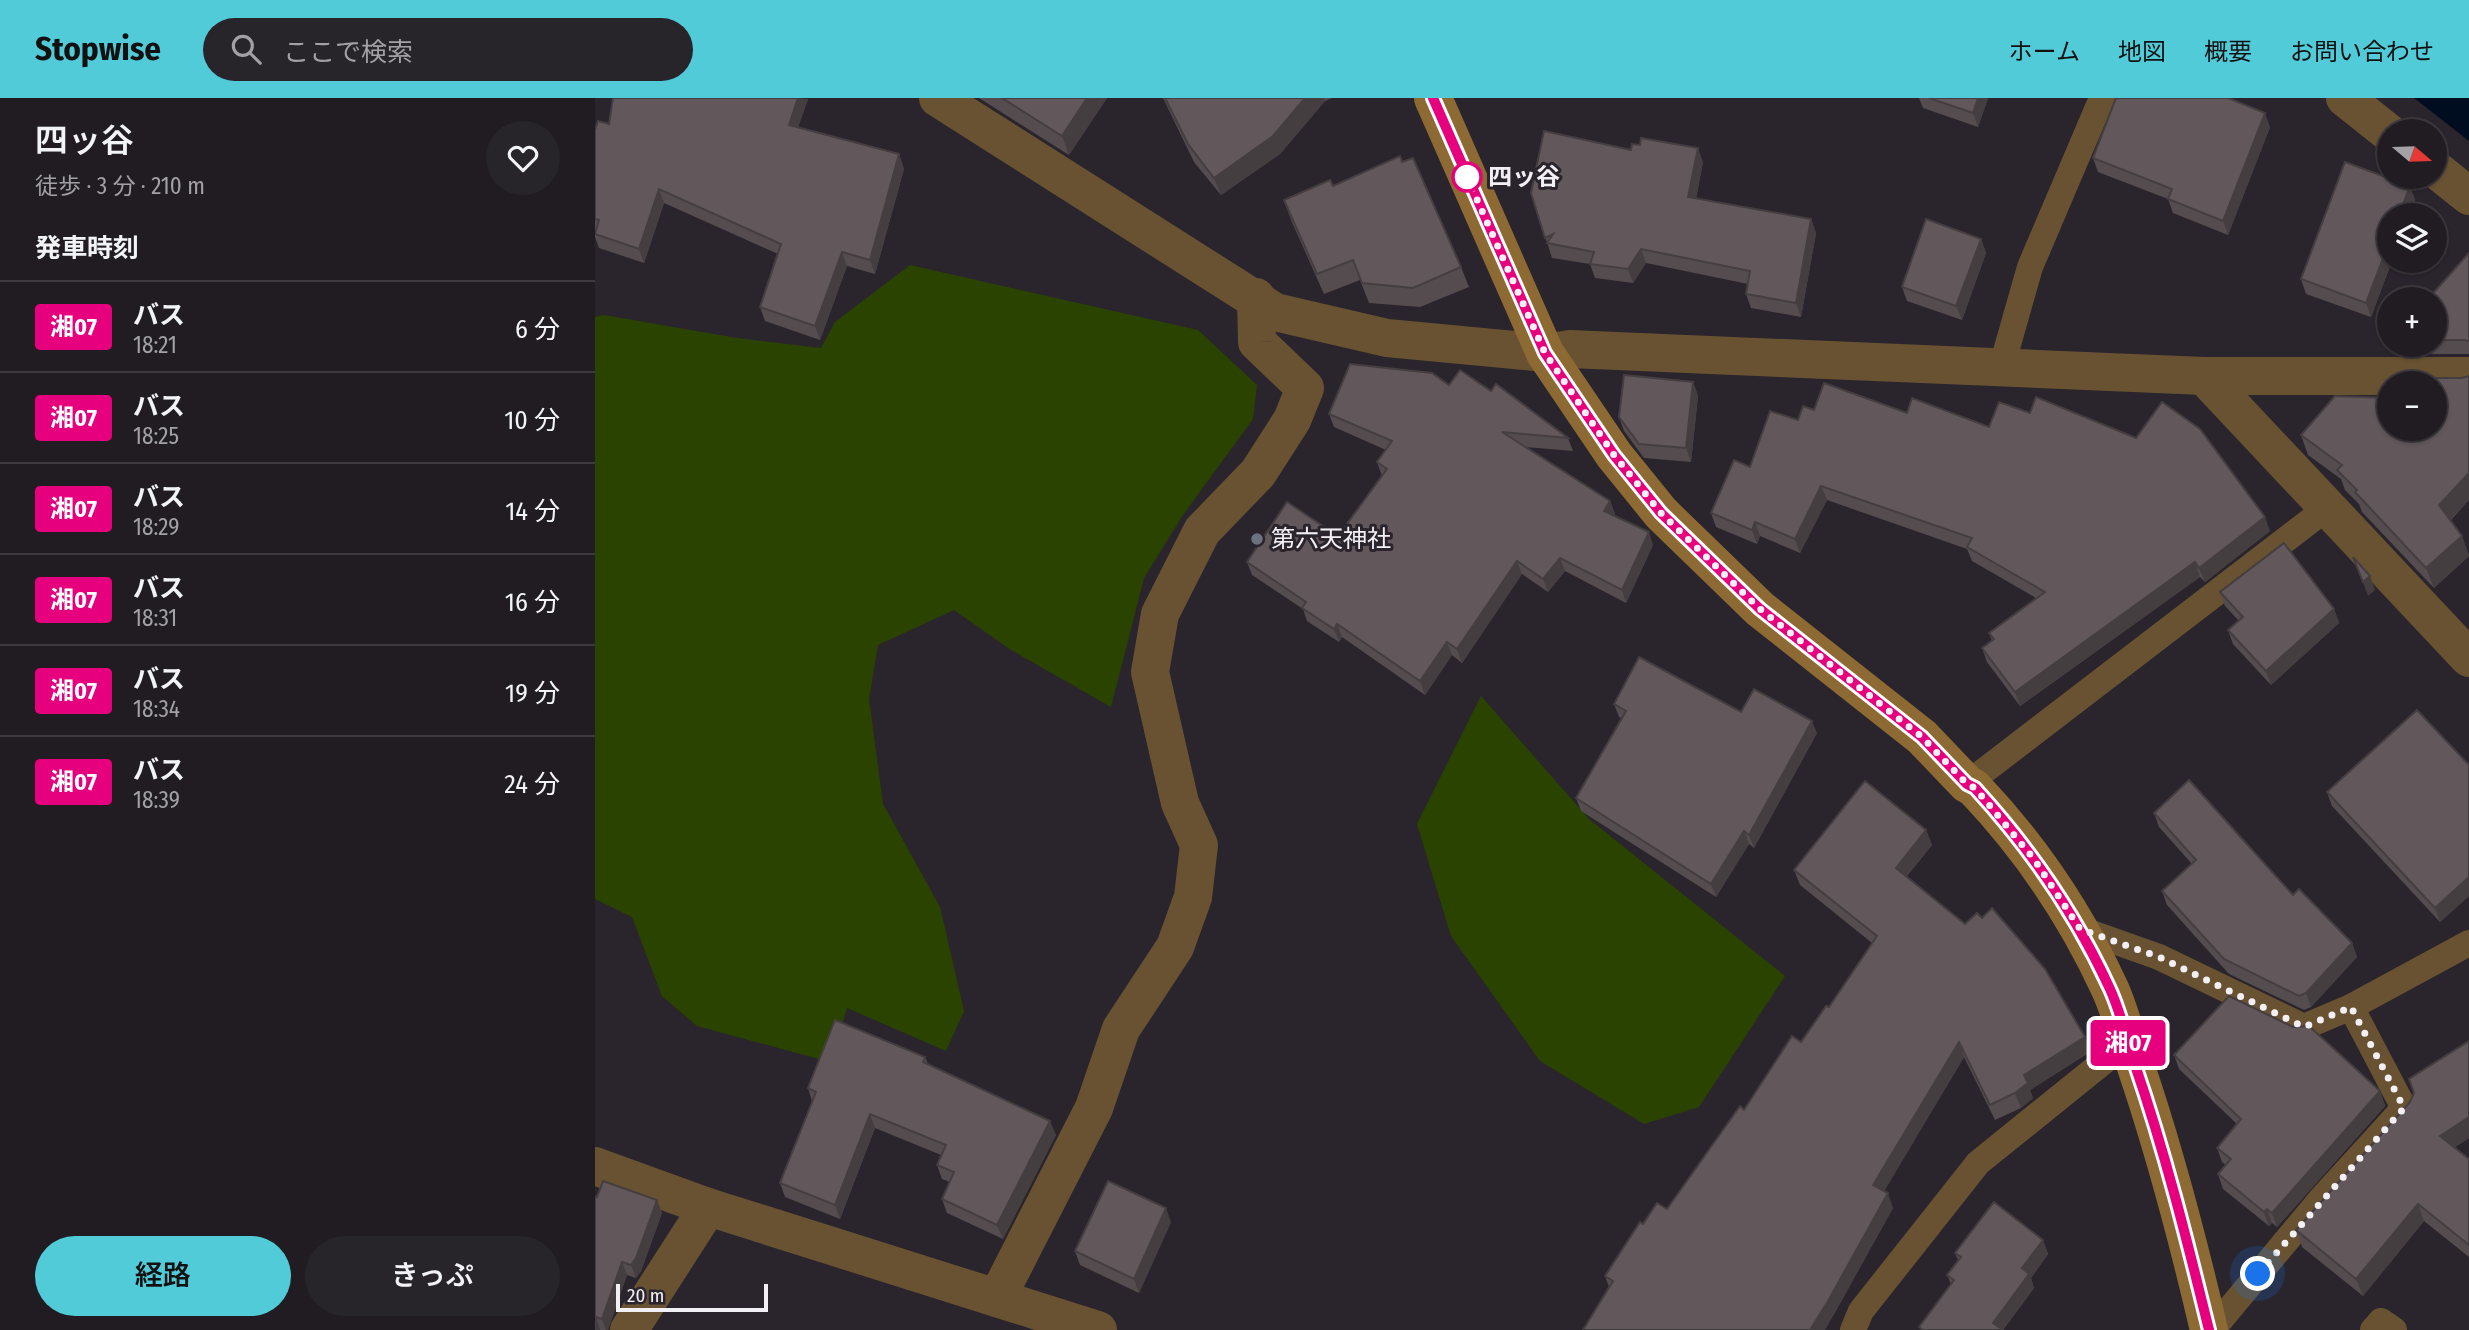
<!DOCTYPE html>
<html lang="ja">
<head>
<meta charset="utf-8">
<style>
  body { margin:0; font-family:"Fira Sans Condensed","Noto Sans JP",sans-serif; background:#28252a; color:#f1f3f6; height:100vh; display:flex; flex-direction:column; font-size:26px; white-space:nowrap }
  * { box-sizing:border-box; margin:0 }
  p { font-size:23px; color:#a2a1a5 }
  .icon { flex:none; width:38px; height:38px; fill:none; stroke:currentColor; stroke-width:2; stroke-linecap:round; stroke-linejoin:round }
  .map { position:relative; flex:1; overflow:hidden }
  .sheet { display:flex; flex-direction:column; background:#201c21; width:595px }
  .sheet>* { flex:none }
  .badge { padding:0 14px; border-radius:5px; font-size:24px; line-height:46px }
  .needle { width:46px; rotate:109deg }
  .controls { position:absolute; left:1782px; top:21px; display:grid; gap:14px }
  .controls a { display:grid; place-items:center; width:70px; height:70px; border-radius:50%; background:#201c21; box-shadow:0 2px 5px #0004,0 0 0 2px #3d3a3f; font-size:35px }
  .scale { position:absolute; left:21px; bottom:18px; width:152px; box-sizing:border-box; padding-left:7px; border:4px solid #f3f0f5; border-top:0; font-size:19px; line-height:24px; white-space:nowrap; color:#f3f0f5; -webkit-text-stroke:5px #2a252c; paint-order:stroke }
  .you { position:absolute; width:35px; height:35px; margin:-18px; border:5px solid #fff; border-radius:50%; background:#1a73e8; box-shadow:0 0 0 10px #1a73e833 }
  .map>.badge { position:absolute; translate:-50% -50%; box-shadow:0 0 0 4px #fff }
  h2 { padding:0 35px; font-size:26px; line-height:63px }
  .round { display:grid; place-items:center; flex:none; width:74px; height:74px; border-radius:37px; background:#28252a }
  .summary { display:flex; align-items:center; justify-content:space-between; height:119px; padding:0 35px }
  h1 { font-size:33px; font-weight:600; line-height:52px }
  .cta { display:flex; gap:14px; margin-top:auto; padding:14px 35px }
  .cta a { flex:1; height:80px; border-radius:42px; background:#52cbd8; color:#111; font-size:28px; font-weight:600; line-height:80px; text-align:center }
  .cta a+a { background:#28252a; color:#f1f3f6 }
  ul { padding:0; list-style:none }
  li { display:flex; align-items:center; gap:21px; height:91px; padding:0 35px; border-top:2px solid #3d3a3f }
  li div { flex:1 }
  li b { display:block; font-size:26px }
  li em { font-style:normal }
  li .badge { min-width:77px; font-weight:700; text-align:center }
  header { display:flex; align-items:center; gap:42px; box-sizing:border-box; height:98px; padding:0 35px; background:#52cbd8; color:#111 }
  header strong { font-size:33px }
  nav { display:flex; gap:38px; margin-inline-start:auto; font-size:24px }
  .search { width:490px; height:63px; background:#28252a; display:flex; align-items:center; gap:18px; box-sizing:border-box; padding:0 24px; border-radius:38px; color:#a2a1a5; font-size:26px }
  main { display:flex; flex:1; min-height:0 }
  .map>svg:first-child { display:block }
  .green { fill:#2a4400 }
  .water { fill:#000d20 }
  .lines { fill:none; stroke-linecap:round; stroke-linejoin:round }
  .lane { stroke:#685232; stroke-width:26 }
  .street { stroke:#685232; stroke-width:38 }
  .secondary { stroke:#8d6a33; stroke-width:38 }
  .wall { fill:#544c4e }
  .shaded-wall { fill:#453e40 }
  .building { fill:#62585b; stroke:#453e40; stroke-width:2 }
  .line-casing { stroke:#fff; stroke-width:16 }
  .line { stroke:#e6007e; stroke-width:10 }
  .walk { stroke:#f3f0f5; stroke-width:7; stroke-dasharray:0 12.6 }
  .stop-dot { fill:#fff; stroke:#e6007e; stroke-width:3.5 }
  .worship-dot { fill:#6b7280; stroke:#2a252c; stroke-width:2.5 }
  .labels { text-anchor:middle; stroke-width:6; stroke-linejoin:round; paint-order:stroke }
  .stop-label { font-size:24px; font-weight:bold; fill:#f3f0f5; stroke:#2a252c; text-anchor:start }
  .poi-label { font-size:24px; fill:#f3f0f5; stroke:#2a252c; text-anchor:start }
</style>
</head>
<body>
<header>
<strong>Stopwise</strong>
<div class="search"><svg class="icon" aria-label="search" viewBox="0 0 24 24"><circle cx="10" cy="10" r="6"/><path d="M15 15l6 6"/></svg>ここで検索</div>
<nav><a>ホーム</a><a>地図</a><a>概要</a><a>お問い合わせ</a></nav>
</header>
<main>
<section class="sheet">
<div class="summary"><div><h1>四ッ谷</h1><p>徒歩 · 3 分 · 210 m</p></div><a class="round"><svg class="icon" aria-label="heart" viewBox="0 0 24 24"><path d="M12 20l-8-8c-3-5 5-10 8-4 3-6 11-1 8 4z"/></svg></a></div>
<h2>発車時刻</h2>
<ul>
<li><span class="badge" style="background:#e6007e;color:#fff">湘07</span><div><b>バス</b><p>18:21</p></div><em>6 分</em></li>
<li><span class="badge" style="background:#e6007e;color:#fff">湘07</span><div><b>バス</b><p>18:25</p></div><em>10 分</em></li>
<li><span class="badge" style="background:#e6007e;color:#fff">湘07</span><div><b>バス</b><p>18:29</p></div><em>14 分</em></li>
<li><span class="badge" style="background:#e6007e;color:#fff">湘07</span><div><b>バス</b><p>18:31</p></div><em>16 分</em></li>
<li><span class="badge" style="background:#e6007e;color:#fff">湘07</span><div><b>バス</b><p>18:34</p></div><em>19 分</em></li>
<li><span class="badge" style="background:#e6007e;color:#fff">湘07</span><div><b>バス</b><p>18:39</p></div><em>24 分</em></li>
</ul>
<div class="cta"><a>経路</a><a>きっぷ</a></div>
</section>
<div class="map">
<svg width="1874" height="1232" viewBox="0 0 1874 1232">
  <rect width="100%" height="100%" fill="#2a252c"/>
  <g class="green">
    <path d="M315,167L603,232L662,287L658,321L588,417L549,480L516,609L416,552L359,512L283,547L274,601L288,706L345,809L369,913L351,953L252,910L235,964L102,928L67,898L37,819L0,801V219L9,217L142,240L226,250L240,224Z"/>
    <path d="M886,598L994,721L1190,878L1104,1009L1049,1026L945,963L856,838L822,726Z"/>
  </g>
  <path class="water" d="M1819,0H1874V43Z"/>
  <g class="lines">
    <g class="lane">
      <path d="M1406,271L1435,169L1507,0"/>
      <path d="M1372,686L1732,410"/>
      <path d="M1485,831L1564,859L1709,929L1756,909L1874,845"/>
      <path d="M1258,1232L1266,1213L1383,1065L1533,944"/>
      <path d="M1617,1232L1726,1101L1809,1010L1756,909"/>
      <path d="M1778,1232L1786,1223L1799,1232"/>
    </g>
    <g class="street">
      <path d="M343,0L680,214L792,240L950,255L975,251L1609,278L1874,560"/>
      <path d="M1750,0L1794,35"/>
      <path d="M1839,70L1874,98"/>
      <path d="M1609,278H1874"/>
      <path d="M0,1068L113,1109L503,1232"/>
      <path d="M402,1200L499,1010L526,931L580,849L598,799L604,747L585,705L555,574L565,516L607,433L663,375L697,322L710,290L662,244L661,199"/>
      <path d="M34,1232L113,1109"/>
    </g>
    <path class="secondary" d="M838,0L950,255L1019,357L1066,415L1165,511L1327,639L1372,686L1379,690C1435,749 1481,817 1515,891C1526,915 1532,942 1540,966C1570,1054 1593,1142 1614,1232"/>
  </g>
  <g class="wall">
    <path d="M384,0H512L474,57Z"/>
    <path d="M568,0H737L730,3L685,56L626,97L599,64Z"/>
    <path d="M1324,0H1393L1383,29L1328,10Z"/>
    <path d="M213,1L203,29L304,56L309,71L280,176L252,168L225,242L170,223L165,209L183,156L69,105L49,165L4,150L0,139V32L14,26Z"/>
    <path d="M1675,29L1633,137L1578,115L1573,101L1503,74L1498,60Z"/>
    <path d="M808,64L866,169L874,189L825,209L774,205L765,182L729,196L696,122L689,102L738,88Z"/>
    <path d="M1108,64L1101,101L1216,121L1221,135L1206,219L1156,210L1151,196L1153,186L1051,165L1038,185L1000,180L995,166L957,160L936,95Z"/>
    <path d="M1750,64L1815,88L1820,102L1814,117H1794V163H1797L1776,219L1711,196L1706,181Z"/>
    <path d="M1386,141L1391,155L1367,222L1312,203L1307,189Z"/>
    <path d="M1874,155V256H1812L1808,247H1839V201Z"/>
    <path d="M1874,278V402L1856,422L1867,438L1874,458L1839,490L1767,414L1764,406L1750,392L1746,381L1713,357L1706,337L1794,331L1867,280Z"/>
    <path d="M1098,284L1103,298L1096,364L1049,360L1029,333L1024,319Z"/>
    <path d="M854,287L896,293L973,340L978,353L930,349L1015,403L1020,416L1019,418L1058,447L1031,505L970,473L953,494L927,476L867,565L857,557L830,597L747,539L744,544L712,523L708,511L657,477L652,464L743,438L787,378L782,364L791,352L739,329L734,316Z"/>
    <path d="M1219,312L1312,315L1675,433L1610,484L1605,479L1425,608L1392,564L1387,550L1397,543L1394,535L1441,500L1377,463L1372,451L1232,402L1205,455L1165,438L1162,446L1121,429L1116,415L1155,369L1203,322Z"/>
    <path d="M1625,494L1739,511L1744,525L1676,587L1638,546L1633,532L1644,523L1630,508Z"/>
    <path d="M1019,606L1146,614L1222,635L1159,750L1154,746L1121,799L986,713L981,700L1027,621L1024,619Z"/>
    <path d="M1874,667V798L1845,824L1737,708L1732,694Z"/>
    <path d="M1559,715L1698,797L1757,845L1762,859L1716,909L1709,912L1634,876L1572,807L1567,793L1597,766L1564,729Z"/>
    <path d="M1331,732L1337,747L1312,778L1490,939L1495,954L1435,992L1438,1000L1426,1010L1400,1022L1369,959L1289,1093L1298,1110L1238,1218L1014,1189L1010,1178L1048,1126L1072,1111L1149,1012L1234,909L1277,845L1205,787L1199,772Z"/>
    <path d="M1874,943V1040L1860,1049L1874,1061V1159L1829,1123L1768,1198L1707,1149L1701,1132Z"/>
    <path d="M1579,957L1785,993L1790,1008L1682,1129L1677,1125L1674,1128L1628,1091L1623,1076L1631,1067L1627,1064L1622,1050L1642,1026L1584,971Z"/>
    <path d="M330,959L333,966L461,1037L408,1141L352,1115L347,1101L355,1084L347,1081L342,1067L346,1057L280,1030L245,1121L190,1099L185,1085L217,1003L213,990Z"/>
    <path d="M0,1098L67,1115L46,1173L41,1180L32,1177L13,1232H0Z"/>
    <path d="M576,1124L544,1195L485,1167L480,1153Z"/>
    <path d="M1448,1142L1453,1156L1436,1180L1439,1190L1408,1232H1326L1324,1229L1356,1186L1352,1177L1363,1162L1360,1155Z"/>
  </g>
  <g class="shaded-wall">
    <path d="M203,0L213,1L199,41L194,27Z"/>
    <path d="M492,0H512L474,57L467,38Z"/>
    <path d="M710,0H729L730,3L685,56L626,97L619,80Z"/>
    <path d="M1383,0H1393L1383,29L1378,15Z"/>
    <path d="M1670,15L1675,29L1633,137L1628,123Z"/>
    <path d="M1103,50L1108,64L1098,114L1093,99Z"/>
    <path d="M304,56L309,71L280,176L275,162Z"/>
    <path d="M1815,88L1820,102L1814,117H1804Z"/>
    <path d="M64,91L69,105L49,165L44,151Z"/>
    <path d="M1216,121L1221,135L1206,219L1201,205Z"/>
    <path d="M1386,141L1391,155L1367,222L1361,208Z"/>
    <path d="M1794,144V163H1797L1776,219L1771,205Z"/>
    <path d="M1046,151L1051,165L1038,185L1033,171Z"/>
    <path d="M247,154L252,168L225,242L220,228Z"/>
    <path d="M1098,284L1103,298L1096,364L1091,350Z"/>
    <path d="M1874,375V402L1851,426L1844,407Z"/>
    <path d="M1226,388L1232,402L1205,455L1200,441Z"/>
    <path d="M1015,403L1020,416L1013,426L1009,413Z"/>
    <path d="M1670,419L1675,433L1610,484L1604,470Z"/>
    <path d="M1160,424L1165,438L1162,446L1157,432Z"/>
    <path d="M1054,434L1058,447L1031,505L1027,492Z"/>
    <path d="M1867,438L1874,458L1839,490L1831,470Z"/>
    <path d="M965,460L970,473L953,494L948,481Z"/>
    <path d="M922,463L927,476L867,565L862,551Z"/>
    <path d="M1600,464L1605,479L1425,608L1420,594Z"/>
    <path d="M1775,478L1780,492L1773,498L1768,484Z"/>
    <path d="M1739,511L1744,525L1676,587L1671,573Z"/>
    <path d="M742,526L747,539L744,544L739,531Z"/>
    <path d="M852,544L857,557L830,597L825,583Z"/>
    <path d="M1217,623L1222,635L1159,750L1154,737Z"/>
    <path d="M1331,732L1337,747L1306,785L1301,770Z"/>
    <path d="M1149,733L1154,746L1121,799L1116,786Z"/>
    <path d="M1874,779V798L1845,824L1840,810Z"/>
    <path d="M1757,845L1762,859L1716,909L1711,895Z"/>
    <path d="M1490,939L1495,954L1435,992L1438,1000L1426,1010L1420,995L1429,977Z"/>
    <path d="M1364,944L1369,959L1284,1102L1278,1087Z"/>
    <path d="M1785,993L1790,1008L1682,1129L1677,1115Z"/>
    <path d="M275,1016L280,1030L245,1121L240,1107Z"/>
    <path d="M1874,1019V1040L1851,1055L1845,1038Z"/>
    <path d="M455,1023L461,1037L408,1141L402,1127Z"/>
    <path d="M1293,1095L1298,1110L1238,1218L1230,1232H1215Z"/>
    <path d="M62,1102L67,1115L46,1173L41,1180L36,1167Z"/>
    <path d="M1823,1106L1829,1123L1768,1198L1761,1181Z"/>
    <path d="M571,1110L576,1124L544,1195L539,1181Z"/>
    <path d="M1672,1111L1677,1125L1674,1128L1669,1114Z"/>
    <path d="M1448,1142L1453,1156L1436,1180L1439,1190L1408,1232L1398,1225L1427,1170Z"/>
    <path d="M27,1164L32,1177L13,1232H11L7,1221Z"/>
    <path d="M1,1219L5,1232H0Z"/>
  </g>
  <g class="building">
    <path d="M18,0H203L194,27L304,56L275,162L247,154L220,228L165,209L186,146L64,91L44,151L0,136L4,122L0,121V32L3,23L14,26Z"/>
    <path d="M407,0H492L467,38Z"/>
    <path d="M570,0H710L678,38L619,80L593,46Z"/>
    <path d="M1334,0H1383L1378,15Z"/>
    <path d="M1521,0H1633L1670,15L1628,123L1573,101L1577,91L1498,60Z"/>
    <path d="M949,33L1036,52L1037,46L1045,47L1046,40L1103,50L1093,99L1216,121L1201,205L1151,196L1155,173L1046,151L1033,171L995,166L999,154L952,145L958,136L950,140L936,95Z"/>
    <path d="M805,58L807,64L818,60L866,169L818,190L767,185L758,162L722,176L689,102L735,82L738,88Z"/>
    <path d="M1750,64L1815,88L1804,117H1794V144L1771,205L1706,181Z"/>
    <path d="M1331,121L1386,141L1361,208L1307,189Z"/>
    <path d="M1874,155V243L1869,242H1839V201H1833Z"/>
    <path d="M755,266L837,275L854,287L865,272L896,293L901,286L973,340L907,334L1015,403L1009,413L1054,434L1027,492L965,460L948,481L922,463L862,551L852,544L825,583L742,526L739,531L707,510L711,504L652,464L692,404L743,438L792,371L782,364L797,343L734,316Z"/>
    <path d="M1029,277L1098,284L1091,350L1044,346L1024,319Z"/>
    <path d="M1874,278V375L1844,407L1867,438L1831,470L1760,394L1762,392L1742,372L1747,367L1706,337L1740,298L1794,300V331H1839V285H1800L1801,280H1867Z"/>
    <path d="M1229,285L1312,315L1317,300L1394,329L1404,304L1435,315L1441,299L1541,340L1567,304L1605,331L1670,419L1604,470L1600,464L1420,594L1387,550L1399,541L1394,535L1450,494L1372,449L1377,440L1226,388L1200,441L1160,424L1157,432L1116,415L1139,362L1155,369L1175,313L1203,322L1208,308L1219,312Z"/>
    <path d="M1689,445L1739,511L1671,573L1633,532L1648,519L1625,494Z"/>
    <path d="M1758,459L1775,478L1768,484Z"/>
    <path d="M1044,559L1146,614L1159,591L1217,623L1154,737L1149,733L1116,786L981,700L1031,613L1019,606Z"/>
    <path d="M1822,612L1874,667V779L1840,810L1732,694Z"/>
    <path d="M1594,682L1698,797L1704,791L1757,845L1711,895L1704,898L1629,861L1567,793L1601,762L1559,715Z"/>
    <path d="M1270,683L1331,732L1301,770L1370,826L1382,815L1387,820L1397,810L1450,871L1490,939L1429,977L1433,985L1420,995L1395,1007L1364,944L1278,1087L1293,1095L1233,1203L1215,1232H988L1018,1183L1010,1178L1045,1124L1048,1126L1062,1105L1072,1111L1145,1008L1149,1012L1197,938L1206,944L1231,908L1234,909L1282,838L1199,772Z"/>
    <path d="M1634,898L1698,929L1714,928L1785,993L1677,1115L1672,1111L1669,1114L1623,1076L1636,1061L1622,1050L1646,1021L1579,957Z"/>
    <path d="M240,922L330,959L328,964L455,1023L402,1127L347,1101L359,1074L342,1067L351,1047L275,1016L240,1107L185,1085L221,994L213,990Z"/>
    <path d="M1874,943V1019L1845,1038L1874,1061V1147L1823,1106L1761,1181L1701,1132L1815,1004L1819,995L1814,981Z"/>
    <path d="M8,1083L62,1102L41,1160L36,1167L27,1164L7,1221L1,1219L0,1222V1098L2,1099Z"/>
    <path d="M513,1083L571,1110L539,1181L480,1153Z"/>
    <path d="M1399,1104L1448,1142L1427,1170L1434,1176L1398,1225L1408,1232H1328L1324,1229L1359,1182L1352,1177L1366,1159L1360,1155Z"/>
  </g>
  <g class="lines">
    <defs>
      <path id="line" d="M838,0L950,255L1019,357L1066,415L1165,511L1327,639L1372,686L1380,690C1435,750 1481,817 1515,891C1526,915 1532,942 1540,967C1570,1054 1592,1142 1614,1232"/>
    </defs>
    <use href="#line" class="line-casing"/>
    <use href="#line" class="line"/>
    <path class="walk" d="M872,79L950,255L1019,357L1066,415L1165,511L1327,639L1372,686L1380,690L1439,761L1485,831L1564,859L1709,929L1756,909L1809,1010L1663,1176"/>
  </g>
  <circle class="stop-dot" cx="872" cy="79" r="14"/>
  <circle class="worship-dot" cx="662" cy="441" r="7"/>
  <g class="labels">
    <g class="stop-label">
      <text x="893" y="87">四ッ谷</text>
    </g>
    <g class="poi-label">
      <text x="676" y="449">第六天神社</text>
    </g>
  </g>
</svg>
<div class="controls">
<a><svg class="needle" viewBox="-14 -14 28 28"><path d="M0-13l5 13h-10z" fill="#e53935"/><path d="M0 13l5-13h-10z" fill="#a2a1a5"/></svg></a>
<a><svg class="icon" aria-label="layers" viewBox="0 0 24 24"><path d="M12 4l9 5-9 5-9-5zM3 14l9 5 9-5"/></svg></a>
<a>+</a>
<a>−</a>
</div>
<div class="scale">20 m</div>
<div class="you" style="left:1663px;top:1176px"></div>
<b class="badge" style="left:1533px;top:945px;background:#e6007e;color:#fff">湘07</b>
</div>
</main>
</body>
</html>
